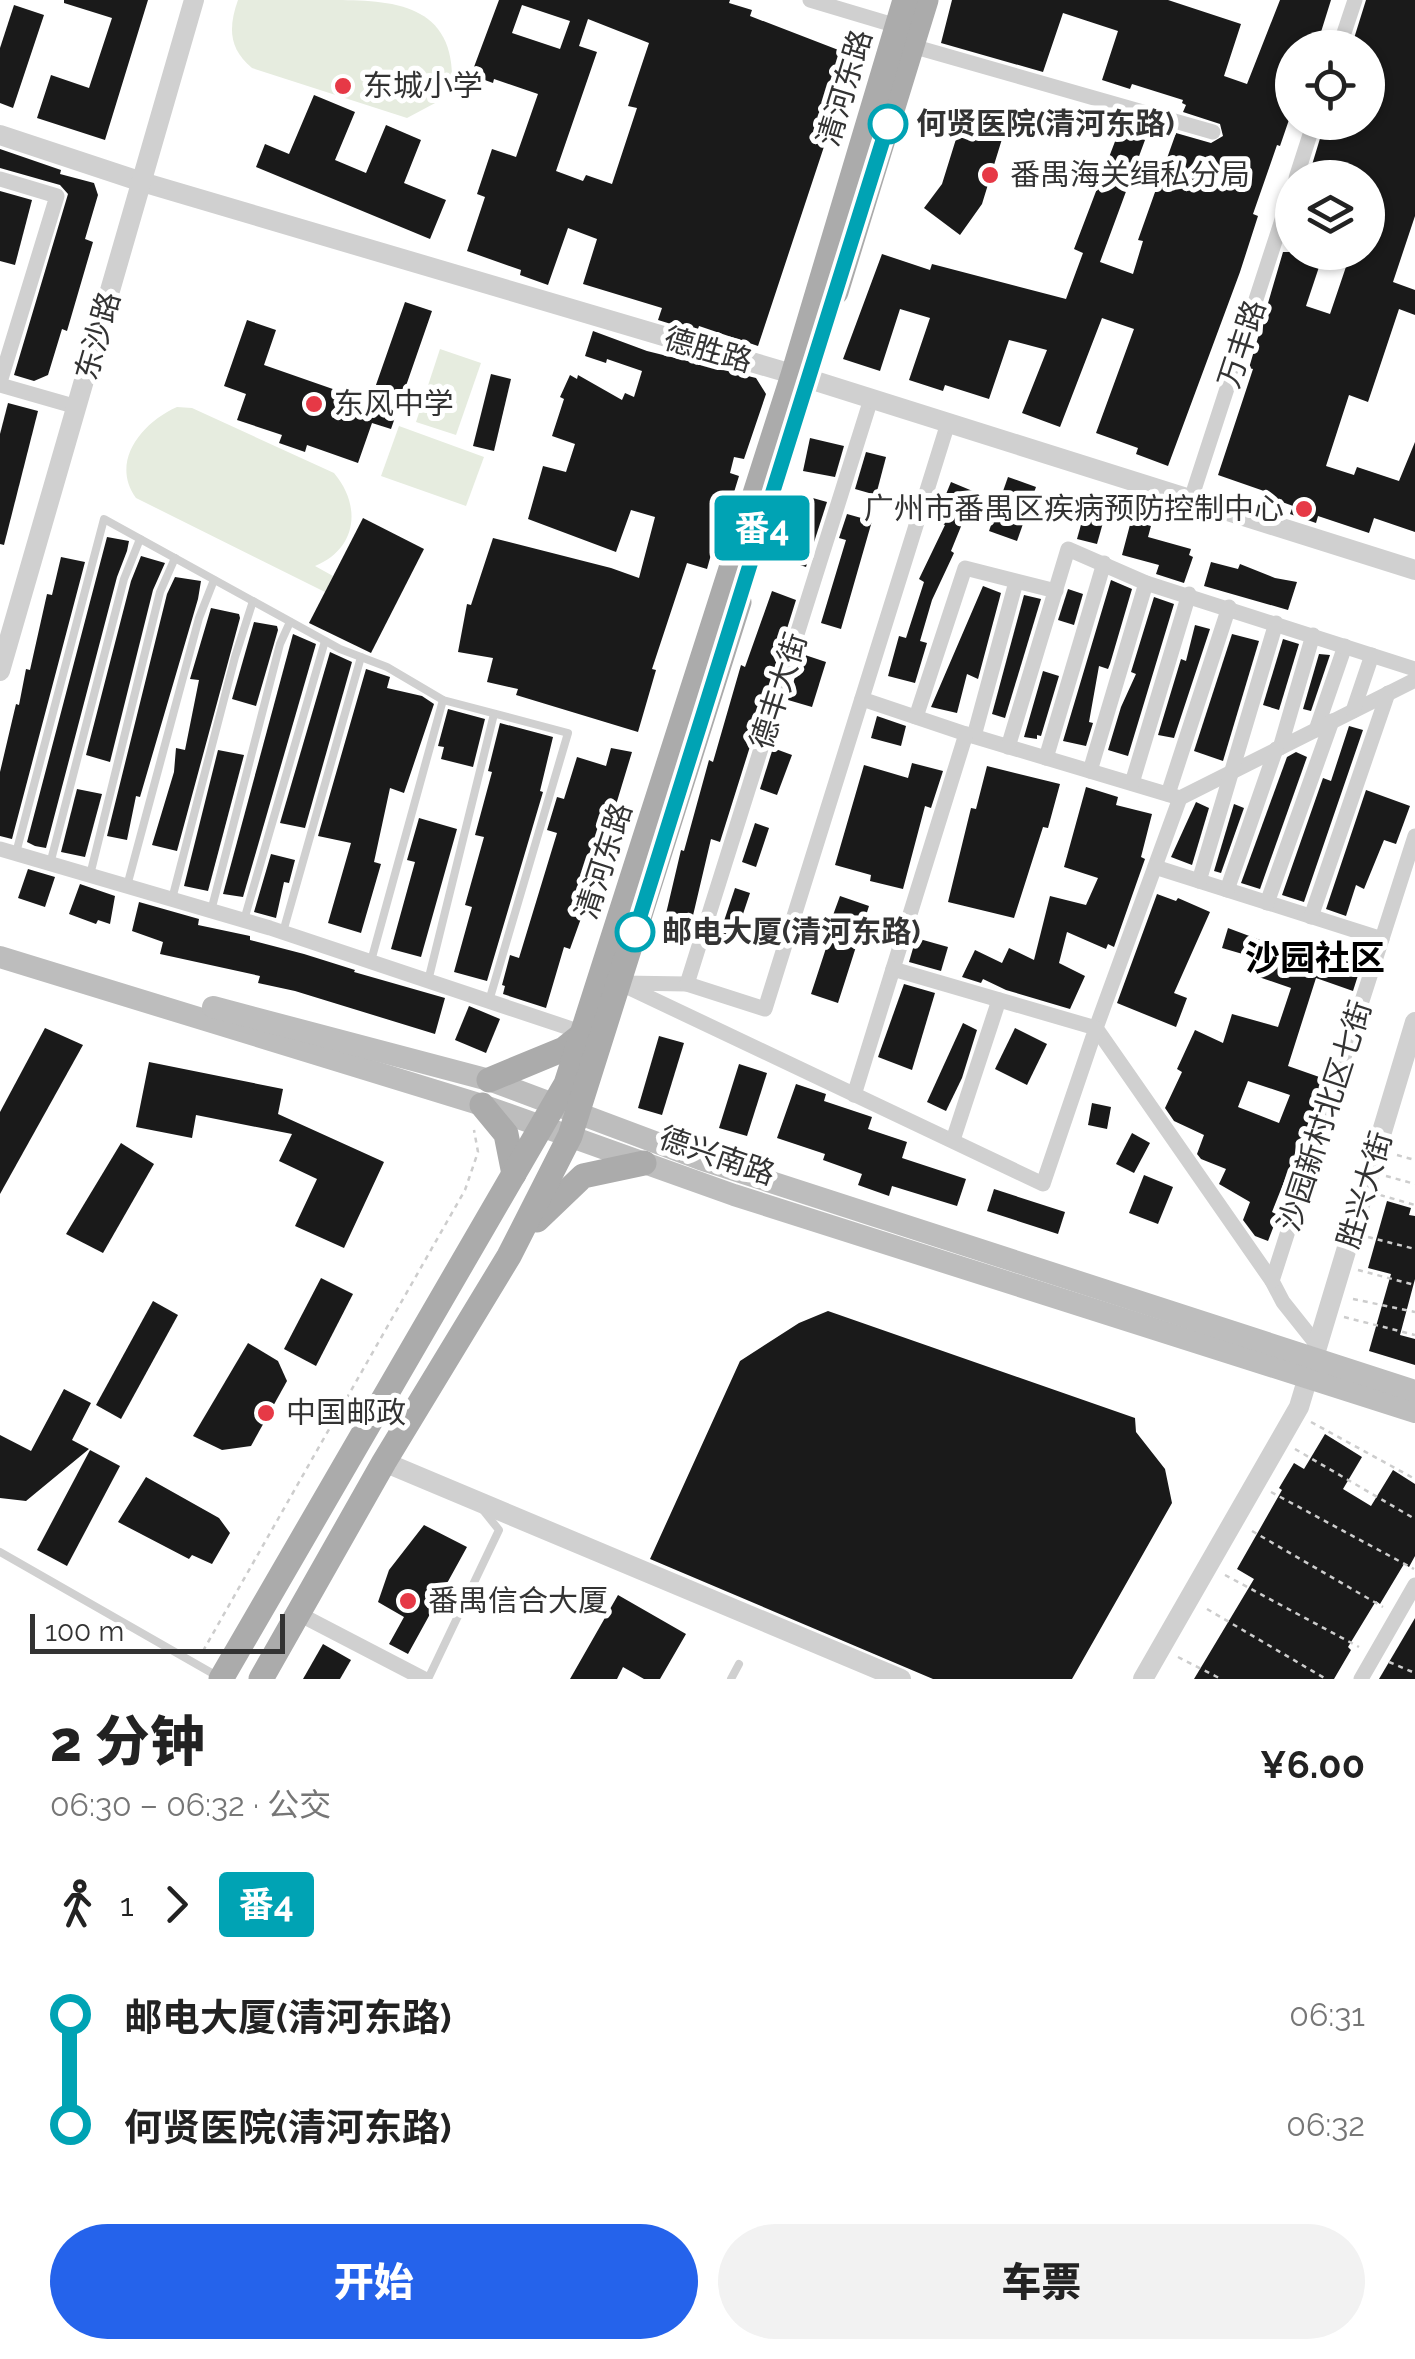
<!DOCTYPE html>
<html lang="zh">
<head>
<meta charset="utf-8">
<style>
  body { margin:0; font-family:Raleway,"Noto Sans SC",sans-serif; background:#f2f2f2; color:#222; height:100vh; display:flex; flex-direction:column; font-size:38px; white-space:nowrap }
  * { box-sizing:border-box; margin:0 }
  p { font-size:32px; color:#767676 }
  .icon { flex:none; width:55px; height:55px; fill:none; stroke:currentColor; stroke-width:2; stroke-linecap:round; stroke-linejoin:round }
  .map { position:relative; height:1679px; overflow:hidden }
  .sheet { display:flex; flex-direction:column; background:#fff; flex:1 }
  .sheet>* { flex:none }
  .badge { padding:0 20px; border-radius:8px; font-size:35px; line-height:65px }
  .fabs { position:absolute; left:1275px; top:30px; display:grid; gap:20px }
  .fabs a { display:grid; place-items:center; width:110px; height:110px; border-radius:50%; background:#fff; box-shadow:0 2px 8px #0004; font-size:50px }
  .scale { position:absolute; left:30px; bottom:25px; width:255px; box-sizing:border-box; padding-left:10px; border:5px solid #333; border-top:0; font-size:28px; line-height:35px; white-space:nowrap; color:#333; -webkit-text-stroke:8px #fff; paint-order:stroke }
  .map>.badge { position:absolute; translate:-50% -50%; box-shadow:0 0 0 5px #fff }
  .legs { display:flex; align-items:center; gap:15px; height:110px; padding:0 50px; font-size:32px }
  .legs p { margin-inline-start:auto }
  .summary { display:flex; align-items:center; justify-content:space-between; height:170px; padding:0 50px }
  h1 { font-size:55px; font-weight:800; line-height:75px }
  .primary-button { display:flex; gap:20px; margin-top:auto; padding:20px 50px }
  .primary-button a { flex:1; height:115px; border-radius:60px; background:#2563eb; color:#fff; font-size:40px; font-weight:800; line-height:115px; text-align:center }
  .primary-button a+a { background:#f2f2f2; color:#222 }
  ul { padding:0 50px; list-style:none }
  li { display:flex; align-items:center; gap:35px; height:110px; font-size:38px }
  li i { display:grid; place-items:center; width:15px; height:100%; margin:0 12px; background:currentColor }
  li i::after { content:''; width:25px; height:25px; margin:-12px; border:8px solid; border-radius:50%; background:#fff }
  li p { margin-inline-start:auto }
  li:first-child i { background:linear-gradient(#0000 50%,currentColor 0) }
  li:last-child i { background:linear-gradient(currentColor 50%,#0000 0) }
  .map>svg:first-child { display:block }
  .pitch { fill:#e6ecdf }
  .building { fill:#1a1a1a; fill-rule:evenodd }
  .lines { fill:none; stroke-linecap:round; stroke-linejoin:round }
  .path { stroke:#cdcdcd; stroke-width:2.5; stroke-dasharray:5 5; stroke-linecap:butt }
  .service { stroke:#d0d0d0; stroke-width:8 }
  .minor { stroke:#d0d0d0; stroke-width:15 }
  .tertiary { stroke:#d0d0d0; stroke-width:20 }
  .secondary { stroke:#bdbdbd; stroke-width:22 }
  .primary { stroke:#ababab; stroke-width:25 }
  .line-1-casing { stroke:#fff; stroke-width:22 }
  .line-1 { stroke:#00a3b4; stroke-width:15 }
  .poi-dot { fill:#e63946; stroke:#fff; stroke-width:4 }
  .stop-1-dot { fill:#fff; stroke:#00a3b4; stroke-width:5 }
  .labels { text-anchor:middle; stroke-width:10; stroke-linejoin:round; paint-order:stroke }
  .poi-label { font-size:30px; fill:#333; stroke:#fff; text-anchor:start }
  .street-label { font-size:30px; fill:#333; stroke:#fff }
  .stop-label { font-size:30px; font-weight:bold; fill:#333; stroke:#fff; text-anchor:start }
  .quarter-label { font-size:35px; font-weight:bold; fill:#000; stroke:#fff }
</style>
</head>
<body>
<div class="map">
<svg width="1415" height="1679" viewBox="0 0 1415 1679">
  <rect width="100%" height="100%" fill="#fff"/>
  <g class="pitch">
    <path d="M238,0C267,0 296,0 325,0C386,0 452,0 452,78L437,102L407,118L252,68C229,49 228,28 238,0Z"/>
    <path d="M440,349L481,363L456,435L416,422Z"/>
    <path d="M177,407L192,408L334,473C362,506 357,549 315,566L333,576L325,592L136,498C110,462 141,423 177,407Z"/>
    <path d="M399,426L484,457L466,506L381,476Z"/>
  </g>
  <g class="building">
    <path d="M64,0H148L105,140L37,118L51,75L89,88L112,18L64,3Z"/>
    <path d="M499,0H730L729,3L752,10L750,16L854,56L758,346L699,326L697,332L658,320L662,308L583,284L597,239L568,228L548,285L520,275L521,270L467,251L485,197L477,194L492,149L516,157L538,94L494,79L493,83L471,75ZM522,5L570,21L560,49L512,33ZM588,19L649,43L628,106L637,108L612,184L586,175L583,181L556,171L597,52L579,46Z"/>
    <path d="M952,0H1168L1241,24L1224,76L1247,84L1280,0H1331L1316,48H1292V111L1280,146L1277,145L1253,214L1258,216L1240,272L1168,466L1136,454L1138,448L1096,433L1134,329L1102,318L1060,427L1022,413L1047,350L1009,340L989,399L945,385L943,391L909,380L930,318L900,309L880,371L843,359L882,254L930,270L932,264L1066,299L1083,253L1074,249L1119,131L1145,140L1100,262L1133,274L1143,241L1138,240L1176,133L1211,143L1223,136L1220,124L1183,112L1186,105L1182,103L1183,100L1132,84L1130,89L1102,80L1118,31L1063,13L1043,72L941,43Z"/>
    <path d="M1366,0H1415V216L1393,282L1415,290V315L1399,309L1368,402L1349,395L1326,466L1354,475L1357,467L1399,481L1415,442V532L1374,518L1369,533L1318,516L1316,523L1290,514L1293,506L1263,495L1264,491L1218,475L1253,369L1249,368L1283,252H1324L1306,306L1330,314L1351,252H1368V178H1308L1325,122H1368V48H1351Z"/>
    <path d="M14,5L44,15L13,108L0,103V48Z"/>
    <path d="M314,95L355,112L335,160L366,173L386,125L421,140L404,183L446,200L430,239L256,167L265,144L289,154Z"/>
    <path d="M953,107L1004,109L1002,139L982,204L960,235L924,208L942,184L956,139Z"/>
    <path d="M0,149L61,170L60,174L94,183L98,195L85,239L93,242L67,331L62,329L48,375L34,381L14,375L68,194L60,185L0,168Z"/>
    <path d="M0,191L32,200L15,265L0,261Z"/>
    <path d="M405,302L432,311L391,429L372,423L358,463L307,445L305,452L279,443L282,435L237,420L246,394L224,386L247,320L276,330L264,365L370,402Z"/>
    <path d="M593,331L647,351L756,378L766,394L744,459L734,457L730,473L739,476L731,502L726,501L707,569L687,563L652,669L656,670L638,732L516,695L518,689L487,682L493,658L458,652L467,604L471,605L493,538L611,568L639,578L655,517L631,510L616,552L528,519L543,466L566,472L575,444L552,436L564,399L560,397L570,375L577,379L578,375L622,400L625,393L634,397L642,371L607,359L606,363L585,356Z"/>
    <path d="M491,374L511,379L494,451L473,446Z"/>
    <path d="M8,403L38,411L4,545L0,544V434Z"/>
    <path d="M810,438L844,446L835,477L803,471Z"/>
    <path d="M866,452L886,457L876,495L855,489Z"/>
    <path d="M1008,477L1036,487L1017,541L989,531Z"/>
    <path d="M951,482L975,492L951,551L954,553L932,600L920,641L927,643L915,683L888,676L899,636L906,638L924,582L919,579L945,525L935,521Z"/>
    <path d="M795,493L827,502L806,567L776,557Z"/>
    <path d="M1089,496L1109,501L1097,544L1077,539Z"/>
    <path d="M847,514L872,521L841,629L821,623L846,540L839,538Z"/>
    <path d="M363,518L424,549L371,653L309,623Z"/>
    <path d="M1131,521L1151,526L1148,537L1191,549L1189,555L1193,557L1184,583L1156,574L1159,565L1122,555Z"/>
    <path d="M107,537L129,541L127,551L117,577L46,848L35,846L27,842Z"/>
    <path d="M141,556L165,563L153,590L110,762L86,755L131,581Z"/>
    <path d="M61,557L85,562L12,839L0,836V772L16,704L19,705L26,669L30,670L47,594L52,595Z"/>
    <path d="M1211,562L1238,569L1240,564L1275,578L1297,582L1288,610L1204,586Z"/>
    <path d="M175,577L201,581L198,599L140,797L136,796L127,840L107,836L167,594Z"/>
    <path d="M1111,580L1132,589L1110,664L1108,669L1099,666L1089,722L1093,723L1086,746L1063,741Z"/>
    <path d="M983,586L1001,593L978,679L967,674L957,713L931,707Z"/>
    <path d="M1068,589L1083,594L1074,625L1058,620Z"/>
    <path d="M772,591L796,600L720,842L711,839L691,924L665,918L681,850L684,851L709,760L713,762L741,665L745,667Z"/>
    <path d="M1024,595L1041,599L1005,718L992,714Z"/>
    <path d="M1154,597L1174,604L1128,756L1108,750L1121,707L1136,674L1131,672Z"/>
    <path d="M211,608L239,614L240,618L177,851L152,845L174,772L176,748L185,750L199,680L190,679Z"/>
    <path d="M254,622L277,626L278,630L256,706L232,699Z"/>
    <path d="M1195,625L1210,629L1174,738L1158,735L1181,659L1186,661Z"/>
    <path d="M293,634L316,644L243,897L223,894Z"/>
    <path d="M1232,634L1259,641L1223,761L1194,751Z"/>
    <path d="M1283,639L1299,644L1279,710L1263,705Z"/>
    <path d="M330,652L352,662L305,828L280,823Z"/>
    <path d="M802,654L826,662L812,707L788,700Z"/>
    <path d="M1319,654L1330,655L1311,711L1303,709Z"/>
    <path d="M366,669L390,677L387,688L422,696L434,704L404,793L390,788L374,862L381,864L361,933L328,923L351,843L318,836Z"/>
    <path d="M1043,671L1059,676L1041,736L1037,735V739L1024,737Z"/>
    <path d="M448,709L485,719L473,767L441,759L444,747L438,746Z"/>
    <path d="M877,716L906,726L901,746L871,738Z"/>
    <path d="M500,723L553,737L540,791L543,792L487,981L454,972L472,907L465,905L484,837L475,835L492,772L488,771Z"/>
    <path d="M1349,726L1363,730L1304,902L1282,895L1323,778L1331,781Z"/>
    <path d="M611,748L632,752L584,910L570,949L564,947L546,1008L503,994L505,986L502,985L510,955L519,958L557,833L547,830L557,797L564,799L577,757L606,766Z"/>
    <path d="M773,748L792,755L777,795L760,789Z"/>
    <path d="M218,750L244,755L208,891L184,886Z"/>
    <path d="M1296,752L1307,757L1260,889L1241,883L1287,757Z"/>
    <path d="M912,763L943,771L931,808L925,806L903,889L870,881L871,875L835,865L864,765L908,778Z"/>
    <path d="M987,766L1060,784L1048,828L1043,827L1014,918L948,902L971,808L976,809Z"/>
    <path d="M1086,787L1118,797L1116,805L1152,814L1141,857L1145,859L1114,947L1108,944L1106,949L1067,932L1059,963L1085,976L1070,1009L1006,990L983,979L981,983L962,977L975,950L1002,963L1009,948L1034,960L1050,896L1086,905L1098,878L1064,867Z"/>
    <path d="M77,789L102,794L85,857L61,852Z"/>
    <path d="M1366,790L1410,806L1396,844L1384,840L1364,889L1356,885L1346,916L1326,909Z"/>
    <path d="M1196,802L1209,808L1192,865L1171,857Z"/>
    <path d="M1234,804L1244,808L1221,873L1214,871Z"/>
    <path d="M419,818L457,829L421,957L391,949L415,862L407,860Z"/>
    <path d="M755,823L769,828L756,867L742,862Z"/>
    <path d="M271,854L295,860L289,883L284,882L276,918L254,912Z"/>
    <path d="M28,869L55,877L45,907L18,898Z"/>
    <path d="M80,884L115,896L110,924L98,920L96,924L69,914Z"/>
    <path d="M735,888L750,893L735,938L720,933Z"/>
    <path d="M1157,894L1176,901L1178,898L1210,912L1174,993L1187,998L1176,1027L1117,1003Z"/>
    <path d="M840,896L869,906L838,1003L811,994L829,939L825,937Z"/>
    <path d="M139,902L199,919L198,925L250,936V940L304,954L355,970L354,972L445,998L435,1034L295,991L258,983L260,976L160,954L163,942L132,931Z"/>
    <path d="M1228,928L1297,954L1300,945L1361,966L1353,991L1316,978L1288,1066L1325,1079L1294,1165L1291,1164L1272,1212L1278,1215L1268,1241L1255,1236L1243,1220L1250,1202L1219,1184L1226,1169L1201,1159L1197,1154L1204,1135L1174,1121L1165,1108L1182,1072L1177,1069L1195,1030L1223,1043L1232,1014L1278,1027L1291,988L1247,973L1253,957L1222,948ZM1248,1081L1290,1095L1279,1123L1238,1107Z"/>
    <path d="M916,938L948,947L941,971L909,962Z"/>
    <path d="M904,984L935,993L912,1070L878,1057Z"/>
    <path d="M469,1006L500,1019L486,1053L455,1040Z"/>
    <path d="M963,1023L977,1030L962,1078L946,1111L927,1102Z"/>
    <path d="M45,1028L83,1045L0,1194V1112Z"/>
    <path d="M1015,1028L1047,1044L1027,1085L995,1069Z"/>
    <path d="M659,1036L684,1043L662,1115L638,1108Z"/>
    <path d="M149,1062L283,1089L278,1114L384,1162L344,1248L295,1226L317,1179L279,1161L292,1134L196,1115L192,1138L136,1127Z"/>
    <path d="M739,1064L767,1073L747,1136L719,1128Z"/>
    <path d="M796,1084L826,1094L824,1101L872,1117L868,1129L907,1142L902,1158L966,1179L957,1206L892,1186L889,1196L858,1185L862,1174L823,1160L825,1154L777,1138Z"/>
    <path d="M1092,1103L1111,1107L1107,1129L1088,1125Z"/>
    <path d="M1132,1133L1150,1143L1134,1173L1116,1164Z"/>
    <path d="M121,1143L154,1164L103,1253L66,1234Z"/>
    <path d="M1144,1175L1173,1187L1158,1224L1129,1213Z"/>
    <path d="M994,1189L1065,1212L1058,1234L987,1211Z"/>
    <path d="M1387,1201L1411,1208L1409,1215L1415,1216V1279L1400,1335L1415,1339V1365L1369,1351L1391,1274L1368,1268Z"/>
    <path d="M321,1278L353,1294L316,1366L284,1349Z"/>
    <path d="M153,1301L178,1315L121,1419L96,1405Z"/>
    <path d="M828,1311L1135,1418L1136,1432L1165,1469L1172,1503L1072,1679H933L650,1559L740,1361L799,1323Z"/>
    <path d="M248,1343L278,1361L287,1381L251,1446L222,1450L193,1436Z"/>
    <path d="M64,1389L91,1403L72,1440L89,1449L26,1501L0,1498V1435L31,1451Z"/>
    <path d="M1325,1434L1362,1457L1343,1489L1371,1506L1393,1470L1415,1484V1556L1409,1567L1404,1564L1380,1604L1376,1601L1348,1647L1351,1650L1334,1679H1194L1254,1579L1237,1569L1282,1490L1279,1488L1294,1463L1304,1469Z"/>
    <path d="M90,1450L120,1466L67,1566L37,1550Z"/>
    <path d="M146,1477L219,1518L230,1533L212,1564L192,1555L189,1559L118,1522Z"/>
    <path d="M424,1525L467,1547L408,1654L389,1644L404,1617L378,1602L389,1570Z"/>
    <path d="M618,1595L686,1634L660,1679H644L623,1667L617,1679H570Z"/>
    <path d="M1415,1618V1679H1379Z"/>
    <path d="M323,1644L351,1660L340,1679H303Z"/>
  </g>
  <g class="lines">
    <g class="path">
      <path d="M1397,1155L1415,1160"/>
      <path d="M1386,1176L1415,1184"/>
      <path d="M1380,1195L1415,1205"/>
      <path d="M1368,1237L1415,1249"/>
      <path d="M1358,1270L1415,1285"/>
      <path d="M1353,1299L1415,1312"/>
      <path d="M1344,1317L1415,1335"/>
      <path d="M1311,1422L1415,1479"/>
      <path d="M1295,1449L1415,1519"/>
      <path d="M1271,1492L1414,1569"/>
      <path d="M1252,1531L1383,1607"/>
      <path d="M1225,1575L1359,1647"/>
      <path d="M1207,1609L1326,1679"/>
      <path d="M203,1651L465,1190L478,1152L474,1130"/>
      <path d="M1178,1657L1221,1679"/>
      <path d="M1389,1662L1415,1673"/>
    </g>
    <g class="service">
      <path d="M16,853L104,519L340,649L387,667L443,700L568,733L489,1001"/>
      <path d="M50,864L124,579L140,539"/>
      <path d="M90,875L160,592L175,558"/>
      <path d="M127,886L199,618L214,580"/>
      <path d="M172,899L235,657L253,601"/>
      <path d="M211,911L280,644L290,622"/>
      <path d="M244,920L325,641"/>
      <path d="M283,932L361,657"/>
      <path d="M371,961L443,700"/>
      <path d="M428,981L494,714"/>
      <path d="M0,1552L217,1676"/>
      <path d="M428,1679L499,1530L483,1510"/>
      <path d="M731,1679L739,1664"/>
    </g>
    <g class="minor">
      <path d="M810,0L897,26"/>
      <path d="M912,46L1213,132"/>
      <path d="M1339,48L1355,0"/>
      <path d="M1296,178L1314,122"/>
      <path d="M0,179L57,196L0,382"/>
      <path d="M0,385L77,407"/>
      <path d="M1191,499L1292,189"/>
      <path d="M862,699L966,734L1180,798L1415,680"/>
      <path d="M1353,711L1372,655"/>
      <path d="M916,717L965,568L1056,591"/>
      <path d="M1316,730L1345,646"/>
      <path d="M974,736L1016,582"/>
      <path d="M1008,747L1068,549L1146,583L1415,669"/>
      <path d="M1280,748L1313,635"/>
      <path d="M1046,758L1104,563"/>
      <path d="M1090,771L1146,583"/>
      <path d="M1132,783L1189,594"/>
      <path d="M1168,794L1229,607"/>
      <path d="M1180,798L1096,1028L1272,1281L1283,1302L1318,1346"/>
      <path d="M0,849L270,928L584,1033"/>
      <path d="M1155,867L1382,939"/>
      <path d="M1199,881L1276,623"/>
      <path d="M1227,890L1276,749"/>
      <path d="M1267,903L1332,721"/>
      <path d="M1311,917L1388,693"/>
      <path d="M619,983L1043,1184L1096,1028L893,969L966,734"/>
      <path d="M623,983L687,984L765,1009L948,423"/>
      <path d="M687,984L871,399"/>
      <path d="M854,1095L893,969"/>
      <path d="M953,1140L999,1000"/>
      <path d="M1272,1281L1415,836"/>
      <path d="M299,1614L424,1679"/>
      <path d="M1361,1679L1415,1585"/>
    </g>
    <g class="tertiary">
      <path d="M0,135L142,182L809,379L1415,570"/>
      <path d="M0,671L194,0"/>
      <path d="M384,1462L901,1679"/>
      <path d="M1143,1679L1299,1407L1415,1022"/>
    </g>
    <g class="secondary">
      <path d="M0,957L482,1105L734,1195L1415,1412"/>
      <path d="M213,1007L489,1080L700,1159L1415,1391"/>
    </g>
    <g class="primary">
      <path d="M836,292L926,0"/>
      <path d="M489,1080L564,1049L584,1033"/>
      <path d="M482,1105L506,1134L514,1174"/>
      <path d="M537,1220L583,1176L644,1163"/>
      <path d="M221,1679L566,1084L793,375L905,0"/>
      <path d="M261,1679L384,1462L509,1256L570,1136L739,602"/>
    </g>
  </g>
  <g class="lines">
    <defs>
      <path id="line-1" d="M635,932L888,124"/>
    </defs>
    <use href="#line-1" class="line-1-casing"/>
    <use href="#line-1" class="line-1"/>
  </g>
  <g class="poi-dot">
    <circle cx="343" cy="86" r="10"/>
    <circle cx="990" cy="175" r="10"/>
    <circle cx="314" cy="404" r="10"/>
    <circle cx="1304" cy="509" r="10"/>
    <circle cx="266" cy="1413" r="10"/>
    <circle cx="408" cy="1601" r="10"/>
  </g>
  <g class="stop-1-dot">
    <circle cx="888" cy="124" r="18"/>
    <circle cx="635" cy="932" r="18"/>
  </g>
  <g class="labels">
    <g class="poi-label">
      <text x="363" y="96">东城小学</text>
      <text x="1010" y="185">番禺海关缉私分局</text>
      <text x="334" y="414">东风中学</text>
      <text x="1284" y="519" text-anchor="end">广州市番禺区疾病预防控制中心</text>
      <text x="286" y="1423">中国邮政</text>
      <text x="428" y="1611">番禺信合大厦</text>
    </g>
    <g class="street-label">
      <text transform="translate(845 88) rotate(-73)" y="10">清河东路</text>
      <text transform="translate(98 336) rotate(-74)" y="10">东沙路</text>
      <text transform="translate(1242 344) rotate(-72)" y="10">万丰路</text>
      <text transform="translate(708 350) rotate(16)" y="10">德胜路</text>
      <text transform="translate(779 691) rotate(-72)" y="10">德丰大街</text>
      <text transform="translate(604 861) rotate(-72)" y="10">清河东路</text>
      <text transform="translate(1325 1116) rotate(-72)" y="10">沙园新村北区七街</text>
      <text transform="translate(717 1156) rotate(19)" y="10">德兴南路</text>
      <text transform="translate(1365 1190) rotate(-73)" y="10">胜兴大街</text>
    </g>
    <g class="stop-label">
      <text x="916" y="134">何贤医院(清河东路)</text>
      <text x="662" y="942">邮电大厦(清河东路)</text>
    </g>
    <g class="quarter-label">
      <text x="1315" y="970">沙园社区</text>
    </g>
  </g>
</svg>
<div class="fabs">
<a><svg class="icon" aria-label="locate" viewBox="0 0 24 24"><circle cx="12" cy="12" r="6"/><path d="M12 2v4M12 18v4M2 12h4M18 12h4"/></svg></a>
<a><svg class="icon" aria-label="layers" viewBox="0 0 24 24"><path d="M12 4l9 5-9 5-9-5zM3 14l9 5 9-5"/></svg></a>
</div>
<div class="scale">100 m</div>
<b class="badge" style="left:762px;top:528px;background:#00a3b4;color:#fff">番4</b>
</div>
<section class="sheet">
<div class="summary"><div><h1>2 分钟</h1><p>06:30 – 06:32 · 公交</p></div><b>¥6.00</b></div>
<div class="legs"><svg class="icon" aria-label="walk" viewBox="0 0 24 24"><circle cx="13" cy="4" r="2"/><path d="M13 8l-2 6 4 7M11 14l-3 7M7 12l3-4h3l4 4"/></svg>1<svg class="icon" aria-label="forward" viewBox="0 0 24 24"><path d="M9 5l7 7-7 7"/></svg><b class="badge" style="background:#00a3b4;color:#fff">番4</b></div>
<ul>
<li><i style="color:#00a3b4"></i><b>邮电大厦(清河东路)</b><p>06:31</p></li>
<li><i style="color:#00a3b4"></i><b>何贤医院(清河东路)</b><p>06:32</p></li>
</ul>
<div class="primary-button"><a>开始</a><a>车票</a></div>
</section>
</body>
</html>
